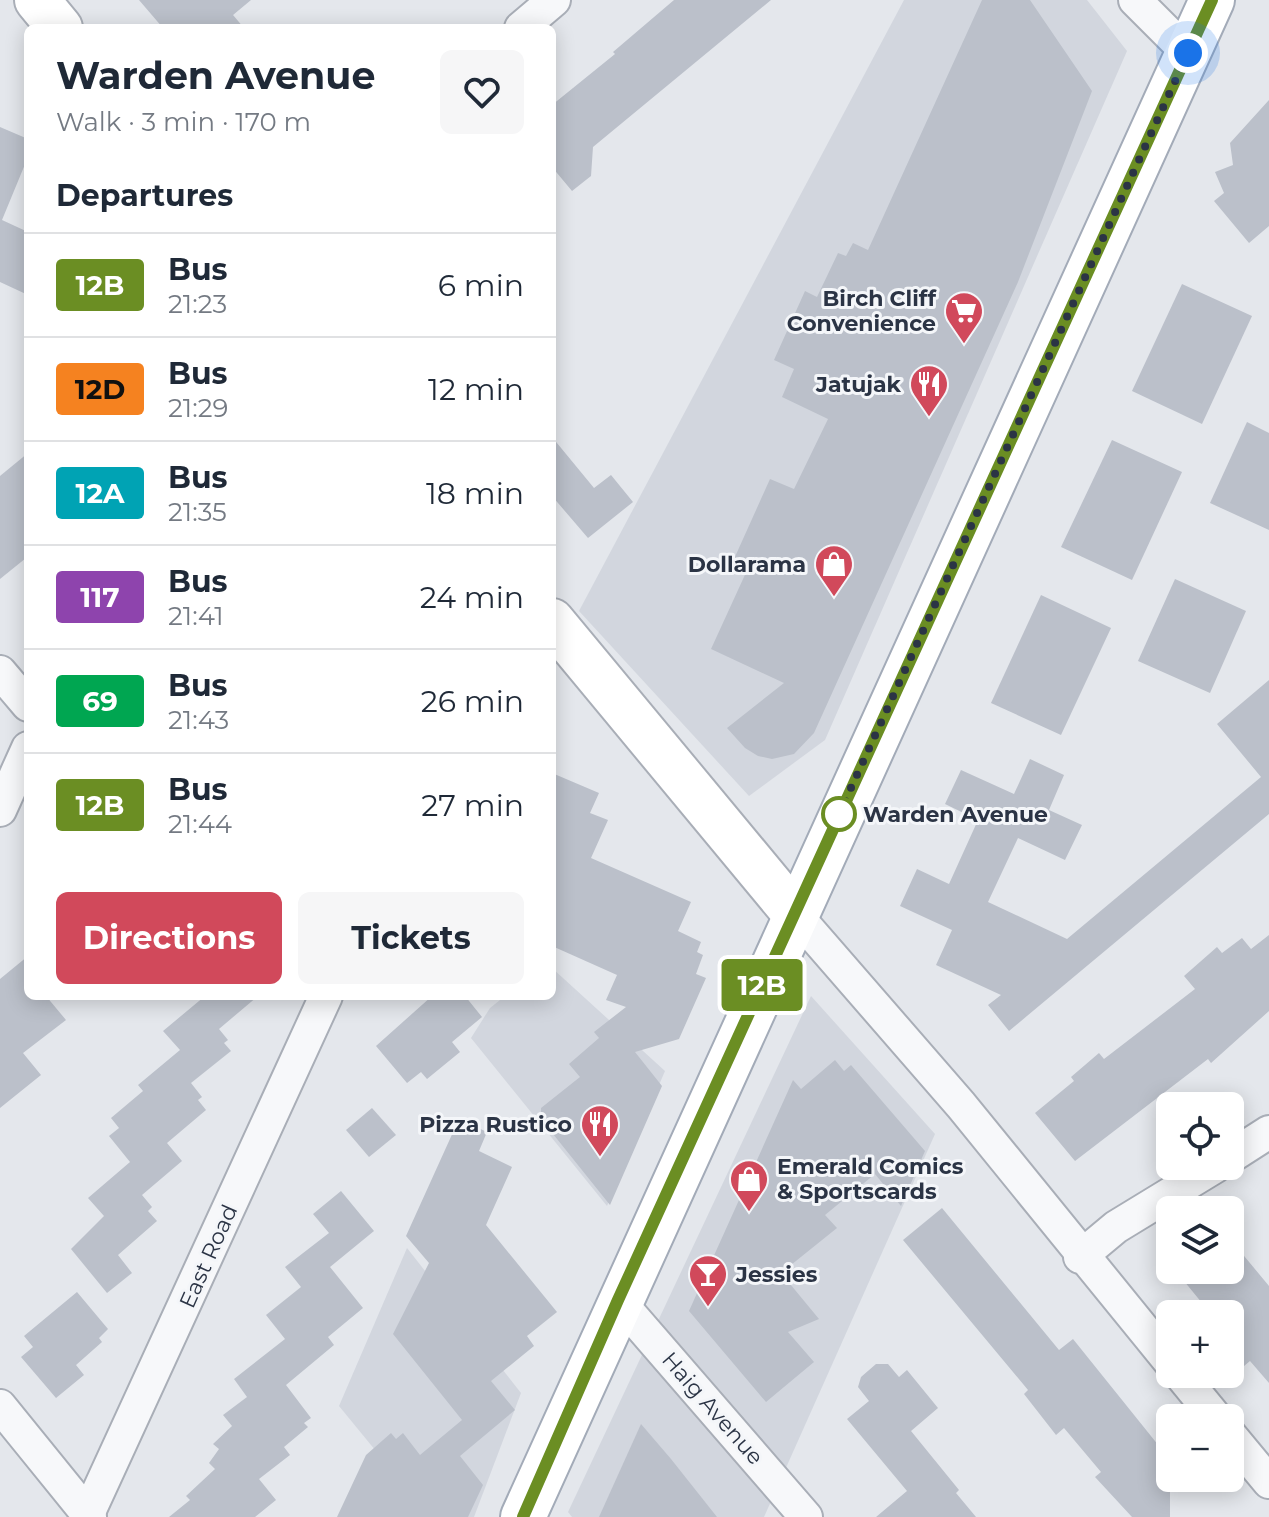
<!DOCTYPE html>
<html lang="en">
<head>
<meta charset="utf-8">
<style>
  body { margin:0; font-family:Montserrat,sans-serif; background:#f6f6f7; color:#1f2937; height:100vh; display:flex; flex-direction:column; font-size:30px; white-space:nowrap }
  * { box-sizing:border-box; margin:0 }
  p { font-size:26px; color:#747a83 }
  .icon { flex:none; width:44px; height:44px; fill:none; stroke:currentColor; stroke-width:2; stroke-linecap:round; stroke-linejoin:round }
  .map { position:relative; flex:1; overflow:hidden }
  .side { position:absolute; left:24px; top:24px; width:532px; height:976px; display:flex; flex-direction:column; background:#fff; border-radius:12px; box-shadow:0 4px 20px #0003 }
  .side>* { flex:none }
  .badge { padding:0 16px; border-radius:6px; font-size:28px; line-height:52px }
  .controls { position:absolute; left:1156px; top:1092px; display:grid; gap:16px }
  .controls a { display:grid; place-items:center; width:88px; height:88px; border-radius:12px; background:#fff; box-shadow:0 4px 20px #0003; font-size:40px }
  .you { position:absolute; width:40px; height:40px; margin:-20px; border:6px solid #fff; border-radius:50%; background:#1a73e8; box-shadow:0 0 0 12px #1a73e833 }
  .map>.badge { position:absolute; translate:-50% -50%; box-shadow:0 0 0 4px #fff }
  h2 { padding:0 32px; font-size:30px; line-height:72px }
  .round { display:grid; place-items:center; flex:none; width:84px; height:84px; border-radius:12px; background:#f6f6f7 }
  .summary { display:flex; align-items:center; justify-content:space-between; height:136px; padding:0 32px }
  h1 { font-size:38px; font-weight:700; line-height:60px }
  .action { display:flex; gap:16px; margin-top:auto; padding:16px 32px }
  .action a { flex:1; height:92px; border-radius:12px; background:#d1495b; color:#fff; font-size:32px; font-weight:700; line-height:92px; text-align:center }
  .action a+a { background:#f6f6f7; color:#1f2937 }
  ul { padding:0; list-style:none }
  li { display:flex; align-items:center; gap:24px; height:104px; padding:0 32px; border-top:2px solid #e0e1e3 }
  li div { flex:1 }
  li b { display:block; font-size:30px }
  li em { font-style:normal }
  li .badge { min-width:88px; font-weight:700; text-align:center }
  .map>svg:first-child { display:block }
  .built { fill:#d2d6de }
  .building { fill:#bbc0ca }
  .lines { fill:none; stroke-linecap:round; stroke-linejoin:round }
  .street-casing { stroke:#a9aeb7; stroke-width:36 }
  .secondary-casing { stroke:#a9aeb7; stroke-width:48 }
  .primary-casing { stroke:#a3abb8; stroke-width:48 }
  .street { stroke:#f7f8fa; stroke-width:32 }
  .secondary { stroke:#fff; stroke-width:44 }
  .primary { stroke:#fff; stroke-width:44 }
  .line-casing { stroke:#fff; stroke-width:18 }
  .line { stroke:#6b8e23; stroke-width:12 }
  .walk { stroke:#2b3445; stroke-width:8; stroke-dasharray:0 14.4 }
  .stop-dot { fill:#fff; stroke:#6b8e23; stroke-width:4 }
  .labels { text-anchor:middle; stroke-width:6; stroke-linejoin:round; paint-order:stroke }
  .poi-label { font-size:22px; font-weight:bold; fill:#2b3445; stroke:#f4f6f9; text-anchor:end }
  .stop-label { font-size:22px; font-weight:bold; fill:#2b3445; stroke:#f4f6f9; text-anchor:start }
  .street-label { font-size:22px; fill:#2b3445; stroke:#f4f6f9 }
</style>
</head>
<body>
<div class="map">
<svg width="1269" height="1517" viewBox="0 0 1269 1517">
  <rect width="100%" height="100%" fill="#e4e7ec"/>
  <g class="built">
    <path d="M904,0H1087L1127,51L825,740L749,796L579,611Z"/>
    <path d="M552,968L665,1071L607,1206L471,1038L490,1008L505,996H552Z"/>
    <path d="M811,996L935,1134L764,1517H572L568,1512Z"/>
    <path d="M407,1248L521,1393L474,1517H430L339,1406Z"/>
  </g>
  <g class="building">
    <path d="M139,0H251L233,15L244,28H163Z"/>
    <path d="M674,0H771L593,147L591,176L572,191L552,167V105L615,54L613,52Z"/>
    <path d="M982,0H1030L1092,91L1018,282L814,733L794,754L772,759L758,756L745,748L727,728L784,683L711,649L749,566L734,559L770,479L794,489L828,419L782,397L794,369L774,360L805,291L817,297L838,253L846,256L853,243L868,250Z"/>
    <path d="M1269,100V226L1249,243L1214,201L1224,193L1215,172L1233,165L1230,143Z"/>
    <path d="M0,127L28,139V157L2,220L28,232V295L0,282Z"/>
    <path d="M1182,284L1252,316L1202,424L1132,391Z"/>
    <path d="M1247,422L1269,433V530L1210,503Z"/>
    <path d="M552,437L594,488L611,475L633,502L588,538L552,496Z"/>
    <path d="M1112,440L1182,472L1132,580L1061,547Z"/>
    <path d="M28,453V551L26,558L0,579V476Z"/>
    <path d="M1175,579L1246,611L1210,693L1138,661Z"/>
    <path d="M1041,595L1111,628L1061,735L991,703Z"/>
    <path d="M1269,680V814L1009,1031L988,1005L1001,995L936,965L952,930L900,906L917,869L949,884L978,820L945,804L961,770L1014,794L1030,759L1064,775L1049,810L1082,825L1065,860L1018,838L988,902L1067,939L1261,777L1217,724Z"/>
    <path d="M552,773L599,793L590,813L608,820L591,858L691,902L678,931L701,942L697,952L703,955L696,974L706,978L679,1039L635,1052L662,1086L610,1205L541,1119V1108L580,1077L569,1064L599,1038L594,1032L626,1007L606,1000L617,975L552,946Z"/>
    <path d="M1269,935V1011L1211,1063L1208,1059L1075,1161L1035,1113L1074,1081L1071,1077L1099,1053L1104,1059L1195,989L1184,976L1217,947L1222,953L1242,938L1251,949Z"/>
    <path d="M28,956V996H46L66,1020L23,1053L41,1075L0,1108V979Z"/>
    <path d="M205,996H258L219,1029L228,1040L224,1043L231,1051L191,1083L202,1097L198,1100L206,1110L167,1143L182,1161L142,1195L152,1207L148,1211L157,1221L118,1255L132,1273L107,1293L71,1249L104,1216L88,1198L130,1162L109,1136L119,1128L111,1118L143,1091L138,1085L180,1050L163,1031Z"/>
    <path d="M432,996H465L482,1017L452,1042L460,1052L427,1079L421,1072L407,1083L376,1046Z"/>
    <path d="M835,1060L844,1071L851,1065L925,1151L901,1206L875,1174L825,1215L837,1228L781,1273L819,1319L788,1332L814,1362L766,1402L689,1311L793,1080L801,1089Z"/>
    <path d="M372,1108L396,1135L369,1157L346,1130Z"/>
    <path d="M459,1119L487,1132L479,1151L512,1167L486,1225L557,1312L527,1336L534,1346L491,1381L515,1410L460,1456L483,1485L468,1517H337L366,1455L391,1433L396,1439L403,1433L420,1455L462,1420L393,1334L429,1263L406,1236Z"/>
    <path d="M341,1191L374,1231L330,1267L363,1308L328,1337L334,1345L286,1385L311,1418L304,1423L308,1427L284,1447L290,1455L259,1479L276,1500L255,1517H169L190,1500L186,1496L215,1469L209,1463L219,1449L213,1444L232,1426L223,1415L247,1397L234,1379L285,1339L266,1315L301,1287L285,1267L329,1233L313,1214Z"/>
    <path d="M942,1208L1059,1350L1073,1339L1159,1446L1170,1438V1517H1132L1095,1477L1101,1472L1064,1428L1056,1435L1024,1394L1028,1390L903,1240Z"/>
    <path d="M1230,1239L1269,1286V1383L1250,1361L1244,1366L1230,1350V1314H1211L1175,1270H1230Z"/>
    <path d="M77,1292L108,1329L99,1338L102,1342L76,1365L84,1375L56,1398L21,1357L33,1347L24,1336Z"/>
    <path d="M876,1364H888L899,1377L907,1370L938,1408L911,1431L959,1490L956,1493L976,1517H876L907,1491L847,1419L869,1401L858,1387L861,1377Z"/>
    <path d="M641,1424L671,1459L717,1517H599Z"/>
  </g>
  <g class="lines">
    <defs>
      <g id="street">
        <path d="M1135,0L1188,53"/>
        <path d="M521,28L554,0"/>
        <path d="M0,672L28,705"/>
        <path d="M0,810L28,748"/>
        <path d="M795,914L961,1105L1170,1362"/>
        <path d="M1230,1157L1269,1132"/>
        <path d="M1080,1257L1116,1227L1216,1166"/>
        <path d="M618,1300L806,1517"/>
        <path d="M1180,1374L1216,1418"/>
        <path d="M0,1406L90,1517"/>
        <path d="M1230,1435L1269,1482"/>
        <path d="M88,1514L326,996"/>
      </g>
      <g id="secondary">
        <path d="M37,0L60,28"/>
        <path d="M552,621L795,914"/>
      </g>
      <path id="primary" d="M523,1517L1212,0"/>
    </defs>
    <use href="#street" class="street-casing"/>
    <use href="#secondary" class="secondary-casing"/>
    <use href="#primary" class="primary-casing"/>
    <use href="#street" class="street"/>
    <use href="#secondary" class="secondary"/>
    <use href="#primary" class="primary"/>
  </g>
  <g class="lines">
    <defs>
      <path id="line" d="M523,1517L618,1300L1212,0"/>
    </defs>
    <use href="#line" class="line-casing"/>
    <use href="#line" class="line"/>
    <path class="walk" d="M839,814L1188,53"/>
  </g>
  <defs>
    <symbol id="supermarket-pin" viewBox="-11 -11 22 30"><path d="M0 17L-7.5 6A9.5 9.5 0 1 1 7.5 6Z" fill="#d1495b" stroke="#f4f6f9"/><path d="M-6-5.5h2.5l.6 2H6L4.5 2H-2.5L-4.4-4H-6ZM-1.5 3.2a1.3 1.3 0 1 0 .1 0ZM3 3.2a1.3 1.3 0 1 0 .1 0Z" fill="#fff"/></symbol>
    <symbol id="restaurant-pin" viewBox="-11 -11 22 30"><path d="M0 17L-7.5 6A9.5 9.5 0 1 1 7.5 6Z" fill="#d1495b" stroke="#f4f6f9"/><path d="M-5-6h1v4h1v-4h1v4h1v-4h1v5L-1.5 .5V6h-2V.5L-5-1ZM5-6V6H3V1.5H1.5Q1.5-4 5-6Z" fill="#fff"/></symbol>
    <symbol id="shop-pin" viewBox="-11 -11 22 30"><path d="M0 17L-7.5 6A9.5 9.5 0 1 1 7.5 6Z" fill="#d1495b" stroke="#f4f6f9"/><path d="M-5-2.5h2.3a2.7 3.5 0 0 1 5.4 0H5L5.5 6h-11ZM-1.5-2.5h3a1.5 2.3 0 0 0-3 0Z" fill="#fff"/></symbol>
    <symbol id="bar-pin" viewBox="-11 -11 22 30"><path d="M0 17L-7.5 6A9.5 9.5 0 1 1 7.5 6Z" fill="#d1495b" stroke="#f4f6f9"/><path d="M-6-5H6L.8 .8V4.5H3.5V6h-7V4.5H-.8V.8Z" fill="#fff"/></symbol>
  </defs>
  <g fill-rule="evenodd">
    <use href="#supermarket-pin" x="942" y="289" width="44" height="60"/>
    <use href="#restaurant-pin" x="907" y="362" width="44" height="60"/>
    <use href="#shop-pin" x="812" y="542" width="44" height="60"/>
    <use href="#restaurant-pin" x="578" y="1102" width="44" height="60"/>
    <use href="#shop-pin" x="727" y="1157" width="44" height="60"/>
    <use href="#bar-pin" x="686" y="1252" width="44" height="60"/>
  </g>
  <circle class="stop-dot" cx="839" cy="814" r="16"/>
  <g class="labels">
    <g class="poi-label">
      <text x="936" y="306">Birch Cliff<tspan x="936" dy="25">Convenience</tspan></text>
      <text x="901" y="392">Jatujak</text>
      <text x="806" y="572">Dollarama</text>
      <text x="572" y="1132">Pizza Rustico</text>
      <text x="777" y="1174" text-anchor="start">Emerald Comics<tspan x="777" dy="25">&amp; Sportscards</tspan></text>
      <text x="736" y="1282" text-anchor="start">Jessies</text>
    </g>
    <g class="stop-label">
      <text x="863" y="822">Warden Avenue</text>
    </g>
    <g class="street-label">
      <text transform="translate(208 1256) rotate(-66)" y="8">East Road</text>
      <text transform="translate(713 1408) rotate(49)" y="8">Haig Avenue</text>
    </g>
  </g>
</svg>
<div class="controls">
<a><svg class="icon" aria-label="locate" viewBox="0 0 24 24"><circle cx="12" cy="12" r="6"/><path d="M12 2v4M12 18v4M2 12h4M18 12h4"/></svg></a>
<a><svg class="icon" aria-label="layers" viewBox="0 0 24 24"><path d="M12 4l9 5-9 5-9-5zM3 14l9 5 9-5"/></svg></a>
<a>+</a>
<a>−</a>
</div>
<div class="you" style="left:1188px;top:53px"></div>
<b class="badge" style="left:762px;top:985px;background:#6b8e23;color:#fff">12B</b>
<section class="side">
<div class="summary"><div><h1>Warden Avenue</h1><p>Walk · 3 min · 170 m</p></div><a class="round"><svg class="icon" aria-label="heart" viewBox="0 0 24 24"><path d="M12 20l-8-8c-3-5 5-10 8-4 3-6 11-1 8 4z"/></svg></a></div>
<h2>Departures</h2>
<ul>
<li><span class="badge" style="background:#6b8e23;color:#fff">12B</span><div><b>Bus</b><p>21:23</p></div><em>6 min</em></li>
<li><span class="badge" style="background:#f58220;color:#111">12D</span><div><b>Bus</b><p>21:29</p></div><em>12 min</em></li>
<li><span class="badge" style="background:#00a3b4;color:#fff">12A</span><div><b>Bus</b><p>21:35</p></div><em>18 min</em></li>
<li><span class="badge" style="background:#8e44ad;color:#fff">117</span><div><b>Bus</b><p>21:41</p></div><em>24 min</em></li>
<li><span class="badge" style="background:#00a651;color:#fff">69</span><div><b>Bus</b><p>21:43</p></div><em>26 min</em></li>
<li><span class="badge" style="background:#6b8e23;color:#fff">12B</span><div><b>Bus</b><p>21:44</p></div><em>27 min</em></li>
</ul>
<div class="action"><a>Directions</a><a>Tickets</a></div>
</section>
</div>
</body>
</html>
